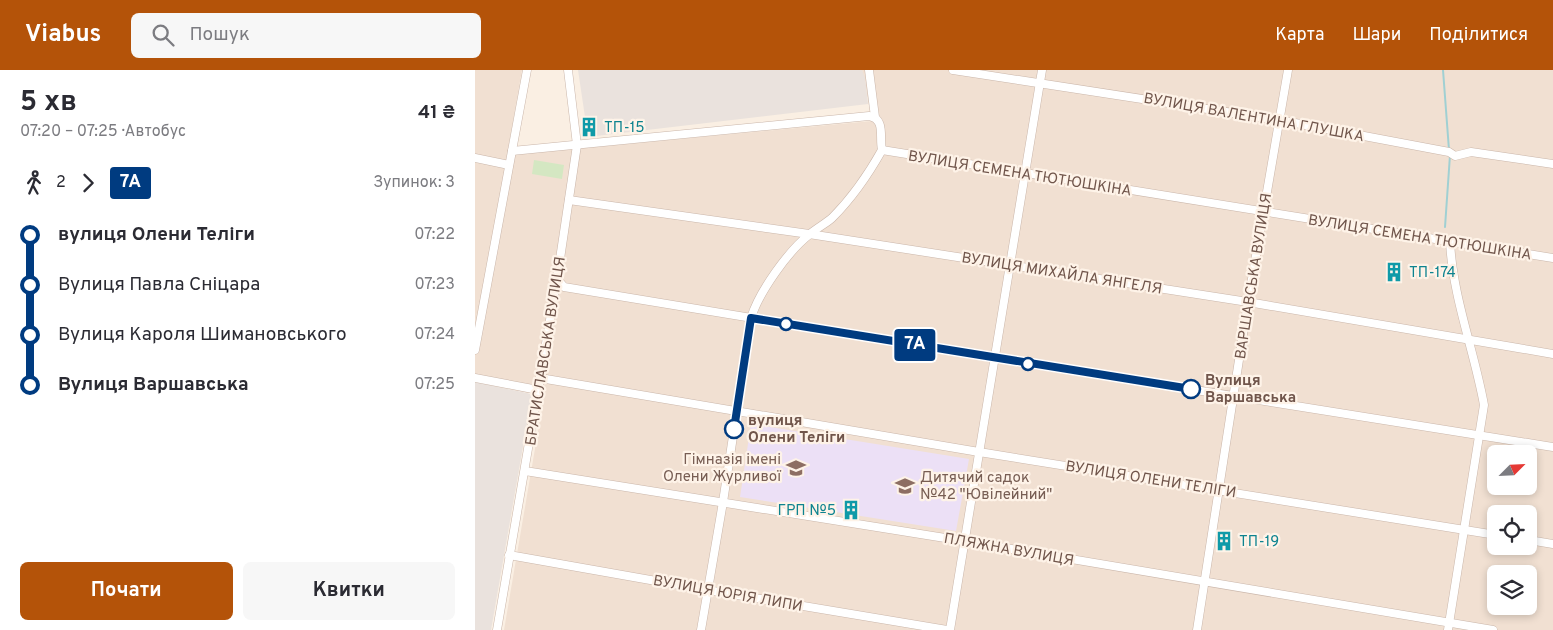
<!DOCTYPE html>
<html lang="uk">
<head>
<meta charset="utf-8">
<style>
  body { margin:0; font-family:Overpass,sans-serif; background:#f7f7f7; color:#2b2b33; height:100vh; display:flex; flex-direction:column; font-size:19px; white-space:nowrap }
  * { box-sizing:border-box; margin:0 }
  p { font-size:16px; color:#7c7c81 }
  .icon { flex:none; width:28px; height:28px; fill:none; stroke:currentColor; stroke-width:2; stroke-linecap:round; stroke-linejoin:round }
  .map { position:relative; flex:1; overflow:hidden }
  .drawer { display:flex; flex-direction:column; background:#fff; width:475px }
  .drawer>* { flex:none }
  .badge { padding:0 10px; border-radius:4px; font-size:18px; line-height:32px }
  .needle { width:32px; rotate:66deg }
  .tools { position:absolute; left:1012px; top:375px; display:grid; gap:10px }
  .tools a { display:grid; place-items:center; width:50px; height:50px; border-radius:8px; background:#fff; box-shadow:0 2px 8px #0003; font-size:25px }
  .map>.badge { position:absolute; translate:-50% -50%; box-shadow:0 0 0 2px #fff }
  .legs { display:flex; align-items:center; gap:8px; height:55px; padding:0 20px; font-size:16px }
  .legs p { margin-inline-start:auto }
  .summary { display:flex; align-items:center; justify-content:space-between; height:85px; padding:0 20px }
  h1 { font-size:28px; font-weight:700; line-height:38px }
  .button { display:flex; gap:10px; margin-top:auto; padding:10px 20px }
  .button a { flex:1; height:58px; border-radius:8px; background:#b45309; color:#fff; font-size:20px; font-weight:700; line-height:58px; text-align:center }
  .button a+a { background:#f7f7f7; color:#2b2b33 }
  ul { padding:0 20px; list-style:none }
  li { display:flex; align-items:center; gap:18px; height:50px; font-size:19px }
  li i { display:grid; place-items:center; width:8px; height:100%; margin:0 6px; background:currentColor }
  li i::after { content:''; width:12px; height:12px; margin:-6px; border:4px solid; border-radius:50%; background:#fff }
  li p { margin-inline-start:auto }
  li:first-child i { background:linear-gradient(#0000 50%,currentColor 0) }
  li:last-child i { background:linear-gradient(currentColor 50%,#0000 0) }
  header { display:flex; align-items:center; gap:30px; box-sizing:border-box; height:70px; padding:0 25px; background:#b45309; color:#fff }
  header strong { font-size:24px }
  nav { display:flex; gap:28px; margin-inline-start:auto; font-size:18px }
  .search { width:350px; height:45px; background:#f7f7f7; display:flex; align-items:center; gap:12px; box-sizing:border-box; padding:0 18px; border-radius:8px; color:#7c7c81; font-size:19px }
  main { display:flex; flex:1; min-height:0 }
  .map>svg:first-child { display:block }
  .residential { fill:#f1e0d2; fill-rule:evenodd }
  .industrial { fill:#eae2dd }
  .education { fill:#ece0f6 }
  .green { fill:#d4e7c2 }
  .lines { fill:none; stroke-linecap:round; stroke-linejoin:round }
  .stream { stroke:#a0d0d3; stroke-width:2 }
  .minor-casing { stroke:#cab6aa; stroke-width:9 }
  .minor { stroke:#fff; stroke-width:8 }
  .line-1-casing { stroke:#fff; stroke-width:11 }
  .line-1 { stroke:#003b80; stroke-width:8 }
  .stop-1-dot { fill:#fff; stroke:#003b80; stroke-width:2.5 }
  .labels { text-anchor:middle; stroke-width:4.5; stroke-linejoin:round; paint-order:stroke }
  .street-label { font-size:15px; fill:#70554b; stroke:#fef3e8 }
  .culture-label { font-size:15px; fill:#0d838f; stroke:#fef3e8; text-anchor:start }
  .stop-label { font-size:15px; font-weight:bold; fill:#70554b; stroke:#fef3e8; text-anchor:start }
  .education-label { font-size:15px; fill:#785e54; stroke:#fef3e8; text-anchor:end }
</style>
</head>
<body>
<header>
<strong>Viabus</strong>
<div class="search"><svg class="icon" aria-label="search" viewBox="0 0 24 24"><circle cx="10" cy="10" r="6"/><path d="M15 15l6 6"/></svg>Пошук</div>
<nav><a>Карта</a><a>Шари</a><a>Поділитися</a></nav>
</header>
<main>
<section class="drawer">
<div class="summary"><div><h1>5 хв</h1><p>07:20 – 07:25 · Автобус</p></div><b>41 ₴</b></div>
<div class="legs"><svg class="icon" aria-label="walk" viewBox="0 0 24 24"><circle cx="13" cy="4" r="2"/><path d="M13 8l-2 6 4 7M11 14l-3 7M7 12l3-4h3l4 4"/></svg>2<svg class="icon" aria-label="forward" viewBox="0 0 24 24"><path d="M9 5l7 7-7 7"/></svg><b class="badge" style="background:#003b80;color:#fff">7А</b><p>Зупинок: 3</p></div>
<ul>
<li><i style="color:#003b80"></i><b>вулиця Олени Теліги</b><p>07:22</p></li>
<li><i style="color:#003b80"></i><span>Вулиця Павла Сніцара</span><p>07:23</p></li>
<li><i style="color:#003b80"></i><span>Вулиця Кароля Шимановського</span><p>07:24</p></li>
<li><i style="color:#003b80"></i><b>Вулиця Варшавська</b><p>07:25</p></li>
</ul>
<div class="button"><a>Почати</a><a>Квитки</a></div>
</section>
<div class="map">
<svg width="1078" height="560" viewBox="0 0 1078 560">
  <rect width="100%" height="100%" fill="#faefe3"/>
  <path class="residential" d="M0,0H47L32,85L397,51L387,0H1078V560H29L69,326L0,312ZM1021,384H1054V416H1021ZM1021,444H1054V476H1021ZM1021,504H1054V536H1021Z"/>
  <g class="industrial">
    <path d="M103,0H387L390,8L393,34L121,66L118,46L110,47Z"/>
    <path d="M0,312L52,323L57,325L16,560H0Z"/>
  </g>
  <path class="education" d="M276,354L494,389L481,461L265,427Z"/>
  <path class="green" d="M59,90L89,95L87,109L57,104Z"/>
  <g class="lines">
    <g class="stream">
      <path d="M968,0L974,80"/>
      <path d="M970,157L975,85"/>
    </g>
    <defs>
      <g id="minor">
        <path d="M394,0L400,47"/>
        <path d="M478,0L804,50L974,82L980,86L996,82L1078,94"/>
        <path d="M407,80L1078,188"/>
        <path d="M37,81L394,46C411,49 404,67 407,80"/>
        <path d="M0,88L34,95"/>
        <path d="M94,130L334,164L773,232L1078,284"/>
        <path d="M82,209L89,217L520,288L1078,377"/>
        <path d="M0,280L52,0"/>
        <path d="M0,308L63,320"/>
        <path d="M65,308L504,382L1021,465"/>
        <path d="M50,401L489,471L1018,560"/>
        <path d="M1054,470L1078,474"/>
        <path d="M34,485L232,520L472,560"/>
        <path d="M22,560L82,209L102,75L93,0"/>
        <path d="M226,560L248,432L276,248C284,222 313,181 335,164C342,158 350,154 357,148C377,128 393,105 407,80"/>
        <path d="M475,560L567,0"/>
        <path d="M722,560L773,232L813,0"/>
        <path d="M973,560L1009,335C999,280 978,228 975,172"/>
      </g>
    </defs>
    <use href="#minor" class="minor-casing"/>
    <use href="#minor" class="minor"/>
  </g>
  <g class="lines">
    <defs>
      <path id="line-1" d="M259,359L276,248L716,319"/>
    </defs>
    <use href="#line-1" class="line-1-casing"/>
    <use href="#line-1" class="line-1"/>
  </g>
  <defs>
    <symbol id="building-bare" viewBox="-9 -9 18 18"><path d="M-4-6H4V6H1V3H-1V6H-4ZM-2.5-4.3h1.7v1.8h-1.7ZM.8-4.3h1.7v1.8H.8ZM-2.5-1h1.7V.8h-1.7ZM.8-1h1.7V.8H.8Z" fill="#0f9aa8" stroke="#fef3e8" stroke-width="2.5" paint-order="stroke"/></symbol>
    <symbol id="school-bare" viewBox="-9 -9 18 18"><path d="M0-5L7-2L0 1L-7-2ZM-4 1L0 2.5L4 1V4Q0 6-4 4Z" fill="#8d6e63" stroke="#fef3e8" stroke-width="2.5" paint-order="stroke"/></symbol>
  </defs>
  <g fill-rule="evenodd">
    <use href="#building-bare" x="100" y="43" width="28" height="28"/>
    <use href="#building-bare" x="905" y="188" width="28" height="28"/>
    <use href="#school-bare" x="307" y="384" width="28" height="28"/>
    <use href="#school-bare" x="416" y="402" width="28" height="28"/>
    <use href="#building-bare" x="362" y="426" width="28" height="28"/>
    <use href="#building-bare" x="735" y="457" width="28" height="28"/>
  </g>
  <g class="stop-1-dot">
    <circle cx="311" cy="254" r="6"/>
    <circle cx="553" cy="294" r="6"/>
    <circle cx="716" cy="319" r="9"/>
    <circle cx="259" cy="359" r="9"/>
  </g>
  <g class="labels">
    <g class="street-label">
      <text transform="translate(779 47) rotate(10)" y="5">ВУЛИЦЯ ВАЛЕНТИНА ГЛУШКА</text>
      <text transform="translate(545 103) rotate(9)" y="5">ВУЛИЦЯ СЕМЕНА ТЮТЮШКІНА</text>
      <text transform="translate(945 167) rotate(9)" y="5">ВУЛИЦЯ СЕМЕНА ТЮТЮШКІНА</text>
      <text transform="translate(587 203) rotate(9)" y="5">ВУЛИЦЯ МИХАЙЛА ЯНГЕЛЯ</text>
      <text transform="translate(778 206) rotate(-81)" y="5">ВАРШАВСЬКА ВУЛИЦЯ</text>
      <text transform="translate(70 281) rotate(-81)" y="5">БРАТИСЛАВСЬКА ВУЛИЦЯ</text>
      <text transform="translate(676 409) rotate(9)" y="5">ВУЛИЦЯ ОЛЕНИ ТЕЛІГИ</text>
      <text transform="translate(534 479) rotate(10)" y="5">ПЛЯЖНА ВУЛИЦЯ</text>
      <text transform="translate(253 523) rotate(10)" y="5">ВУЛИЦЯ ЮРІЯ ЛИПИ</text>
    </g>
    <g class="culture-label">
      <text x="129" y="62">ТП-15</text>
      <text x="934" y="207">ТП-174</text>
      <text x="361" y="445" text-anchor="end">ГРП №5</text>
      <text x="764" y="476">ТП-19</text>
    </g>
    <g class="stop-label">
      <text x="730" y="315">Вулиця<tspan x="730" dy="17">Варшавська</tspan></text>
      <text x="273" y="355">вулиця<tspan x="273" dy="17">Олени Теліги</tspan></text>
    </g>
    <g class="education-label">
      <text x="306" y="394">Гімназія імені<tspan x="306" dy="17">Олени Журливої</tspan></text>
      <text x="445" y="412" text-anchor="start">Дитячий садок<tspan x="445" dy="17">№42 "Ювілейний"</tspan></text>
    </g>
  </g>
</svg>
<div class="tools">
<a><svg class="needle" viewBox="-14 -14 28 28"><path d="M0-13l5 13h-10z" fill="#e53935"/><path d="M0 13l5-13h-10z" fill="#7c7c81"/></svg></a>
<a><svg class="icon" aria-label="locate" viewBox="0 0 24 24"><circle cx="12" cy="12" r="6"/><path d="M12 2v4M12 18v4M2 12h4M18 12h4"/></svg></a>
<a><svg class="icon" aria-label="layers" viewBox="0 0 24 24"><path d="M12 4l9 5-9 5-9-5zM3 14l9 5 9-5"/></svg></a>
</div>
<b class="badge" style="left:440px;top:275px;background:#003b80;color:#fff">7А</b>
</div>
</main>
</body>
</html>
